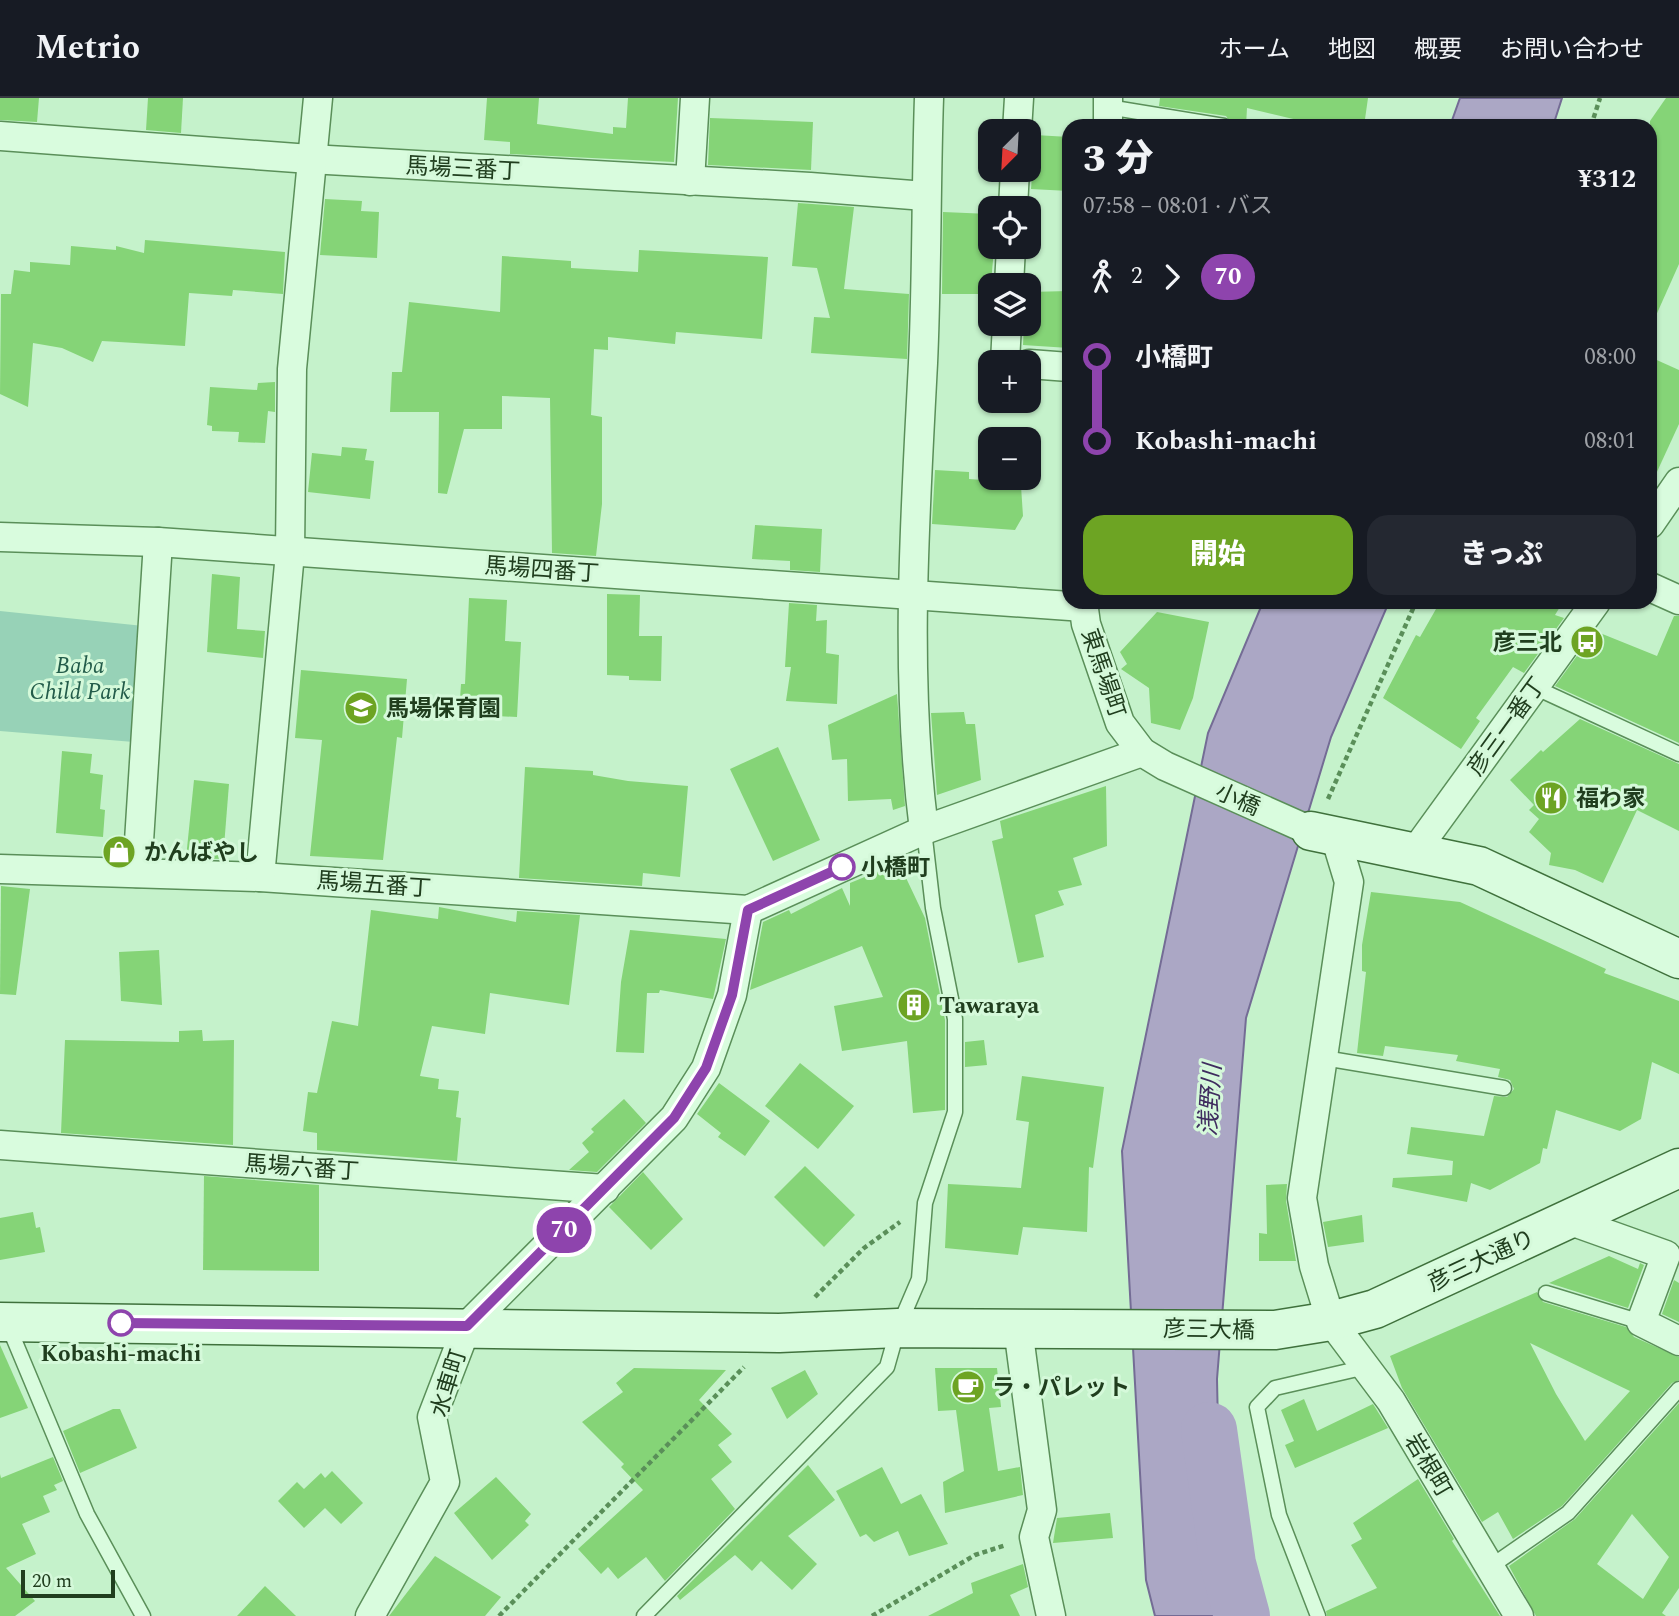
<!DOCTYPE html>
<html lang="ja">
<head>
<meta charset="utf-8">
<style>
  body { margin:0; font-family:Spectral,"Noto Sans JP",serif; background:#242831; color:#f1f3f6; height:100vh; display:flex; flex-direction:column; font-size:26px; white-space:nowrap }
  * { box-sizing:border-box; margin:0 }
  p { font-size:23px; color:#9ea1a6 }
  .icon { flex:none; width:38px; height:38px; fill:none; stroke:currentColor; stroke-width:2; stroke-linecap:round; stroke-linejoin:round }
  .map { position:relative; flex:1; overflow:hidden }
  .details { position:absolute; left:1062px; top:21px; width:595px; height:490px; display:flex; flex-direction:column; background:#171b24; border-radius:21px; box-shadow:0 2px 5px #0004 }
  .details>* { flex:none }
  .badge { padding:0 14px; border-radius:23px; font-size:24px; line-height:46px }
  .needle { width:46px; rotate:204deg }
  .tools { position:absolute; left:978px; top:21px; display:grid; gap:14px }
  .tools a { display:grid; place-items:center; width:63px; height:63px; border-radius:14px; background:#171b24; box-shadow:0 2px 5px #0004; font-size:35px }
  .scale { position:absolute; left:21px; bottom:18px; width:94px; box-sizing:border-box; padding-left:7px; border:4px solid #203e1e; border-top:0; font-size:19px; line-height:24px; white-space:nowrap; color:#203e1e; -webkit-text-stroke:5px #d5f9da; paint-order:stroke }
  .map>.badge { position:absolute; translate:-50% -50%; box-shadow:0 0 0 4px #fff }
  .legs { display:flex; align-items:center; gap:10px; height:77px; padding:0 21px; font-size:23px }
  .legs p { margin-inline-start:auto }
  .summary { display:flex; align-items:center; justify-content:space-between; height:119px; padding:0 21px }
  h1 { font-size:38px; font-weight:800; line-height:52px }
  .button { display:flex; gap:14px; margin-top:auto; padding:14px 21px }
  .button a { flex:1; height:80px; border-radius:21px; background:#6da423; color:#fff; font-size:28px; font-weight:800; line-height:80px; text-align:center }
  .button a+a { background:#242831; color:#f1f3f6 }
  ul { padding:0 21px; list-style:none }
  li { display:flex; align-items:center; gap:24px; height:84px; font-size:26px }
  li i { display:grid; place-items:center; width:10px; height:100%; margin:0 9px; background:currentColor }
  li i::after { content:''; width:18px; height:18px; margin:-9px; border:5px solid; border-radius:50%; background:#171b24 }
  li p { margin-inline-start:auto }
  li:first-child i { background:linear-gradient(#0000 50%,currentColor 0) }
  li:last-child i { background:linear-gradient(currentColor 50%,#0000 0) }
  header { display:flex; align-items:center; gap:42px; box-sizing:border-box; height:98px; padding:0 35px; background:#171b24; border-bottom:2px solid #363941 }
  header strong { font-size:33px }
  nav { display:flex; gap:38px; margin-inline-start:auto; font-size:24px }
  .map>svg:first-child { display:block }
  .green { fill:#97d2b7 }
  .water { fill:#aba7c5; stroke:#746c95; stroke-width:2 }
  .lines { fill:none; stroke-linecap:round; stroke-linejoin:round }
  .river { stroke:#aba7c5; stroke-width:56 }
  .building { fill:#85d477; fill-rule:evenodd }
  .lane-casing { stroke:#5a8f59; stroke-width:17 }
  .street-casing { stroke:#5a8f59; stroke-width:31 }
  .secondary-casing { stroke:#3f713c; stroke-width:41 }
  .path { stroke:#5a8f59; stroke-width:4.5; stroke-dasharray:5 3.5; stroke-linecap:butt }
  .lane { stroke:#d9fcde; stroke-width:14 }
  .street { stroke:#d9fcde; stroke-width:28 }
  .secondary { stroke:#d9fcde; stroke-width:38 }
  .line-1-casing { stroke:#fff; stroke-width:16 }
  .line-1 { stroke:#8e44ad; stroke-width:10 }
  .stop-1-dot { fill:#fff; stroke:#8e44ad; stroke-width:3.5 }
  .labels { text-anchor:middle; stroke-width:6; stroke-linejoin:round; paint-order:stroke }
  .street-label { font-size:23px; fill:#203e1e; stroke:#d5f9da }
  .poi-label { font-size:23px; font-weight:bold; fill:#203e1e; stroke:#d5f9da; text-anchor:start }
  .park-label { font-size:23px; font-style:italic; fill:#235c4a; stroke:#d5f9da }
  .stop-label { font-size:23px; font-weight:bold; fill:#203e1e; stroke:#d5f9da; text-anchor:start }
  .water-label { font-size:24px; font-style:italic; fill:#3f2c5f; stroke:#d5f9da }
</style>
</head>
<body>
<header>
<strong>Metrio</strong>
<nav><a>ホーム</a><a>地図</a><a>概要</a><a>お問い合わせ</a></nav>
</header>
<div class="map">
<svg width="1679" height="1518" viewBox="0 0 1679 1518">
  <rect width="100%" height="100%" fill="#c5f2cb"/>
  <path class="green" d="M0,513L153,529L146,645L0,633Z"/>
  <g class="water">
    <path d="M1460,0H1562L1553,28H1450Z"/>
    <path d="M1263,504H1389L1331,639L1246,920L1217,1281L1222,1518H1155L1146,1482L1122,1053L1208,635Z"/>
  </g>
  <g class="lines">
    <path class="river" d="M1209,1332L1228,1466L1242,1518"/>
  </g>
  <g class="building">
    <path d="M0,0H39L37,24L0,22Z"/>
    <path d="M148,0H183L181,35L146,32Z"/>
    <path d="M487,0H539L537,26L613,36V29L626,30L628,0H678L674,64L510,56V44L484,42Z"/>
    <path d="M1160,0H1368L1364,28H1323L1247,10L1246,28H1233L1226,18L1159,8Z"/>
    <path d="M1666,0H1679V166L1650,231V23Z"/>
    <path d="M710,20L813,24L811,72L708,67Z"/>
    <path d="M1035,37L1069,39V93L1031,91Z"/>
    <path d="M325,101L362,103L361,113L379,114L377,160L320,157Z"/>
    <path d="M798,105L854,109L844,191L909,196L907,261L811,255L814,219L830,220L817,170L792,168Z"/>
    <path d="M943,114L990,116V151H994L990,196H942Z"/>
    <path d="M145,142L285,154L283,196L233,192L232,198L189,195L185,248L102,243L93,264L62,250L33,245L28,309L0,296L1,196H11L14,172L30,174V164L70,167L71,148L116,152V148L144,155Z"/>
    <path d="M639,152L768,159L762,241L676,234L675,246L608,239V252L594,251L591,317L602,319V406L596,458L552,455L550,300L502,298V331H464L447,396L438,395L439,314H390L392,274H402L409,204L500,214L502,158L571,163V170L638,174Z"/>
    <path d="M1069,193V250L1023,247L1024,226H1029V194Z"/>
    <path d="M1650,259L1679,272V326L1650,389Z"/>
    <path d="M275,284V314L268,313L265,345L238,344L239,334L212,333V328L207,327L210,289L257,292L258,285Z"/>
    <path d="M342,349L367,351L365,362L374,363L370,401L308,394L312,355L341,358Z"/>
    <path d="M935,372L969,374V381L1011,384L1021,388L1023,418L1015,432L932,426Z"/>
    <path d="M755,427L822,431L820,474L790,472V463L752,461Z"/>
    <path d="M212,476L240,479L237,531L265,533L263,560L207,554Z"/>
    <path d="M607,496L640,497L639,538H662L661,583L629,582V578L607,577Z"/>
    <path d="M469,500L507,502L505,543L521,544L517,619L459,616L461,586H465Z"/>
    <path d="M1440,504H1563L1555,517L1564,520L1524,575L1513,569L1476,620L1480,623L1461,651L1383,600L1416,537L1420,539Z"/>
    <path d="M789,505L817,507L816,523L827,522L826,555L839,557L837,606L786,603L791,569H785Z"/>
    <path d="M1157,514L1209,524L1193,600L1180,632L1151,625L1149,590L1121,571L1127,566L1120,554Z"/>
    <path d="M1674,518H1679V645L1555,588L1595,533L1657,558Z"/>
    <path d="M301,572L407,581L402,640L397,639L383,762L310,758L322,642L295,640Z"/>
    <path d="M897,596L905,708L893,712L891,701L848,703L847,661L832,662L828,627Z"/>
    <path d="M964,614L966,626H975L981,682L937,697L931,615Z"/>
    <path d="M1580,621L1679,666V733L1637,712L1603,785L1575,772L1549,767L1551,755L1529,734L1539,721L1529,712L1534,707L1510,682L1541,652L1543,654Z"/>
    <path d="M778,649L820,742L773,763L730,671Z"/>
    <path d="M62,653L92,656L90,675L103,677L100,711L105,712L103,739L56,735Z"/>
    <path d="M525,669L593,673V677L628,683L688,688L680,779L643,775L642,788L519,780Z"/>
    <path d="M194,682L229,686L223,761L186,760Z"/>
    <path d="M1106,688L1107,748L1073,760L1082,787L1058,793L1064,807L1035,817L1044,859L1018,865L992,743L1003,740L1000,723Z"/>
    <path d="M899,765L925,820L945,922V1012L913,1015L907,943L842,953L834,908L883,899L862,848L750,892L763,824L789,812L791,816L842,790L850,808V785Z"/>
    <path d="M1,788L30,791L16,897L0,896Z"/>
    <path d="M1371,794L1460,804L1606,871L1604,875L1679,903V976L1652,964L1641,1021L1620,1033L1556,1012L1547,1051L1543,1050L1540,1065L1490,1092L1471,1085L1467,1104L1392,1089L1393,1080L1452,1077L1453,1063L1407,1056L1411,1029L1484,1038L1494,998L1507,999L1514,991L1510,982L1498,979L1500,971L1456,963L1458,957L1385,948L1383,958L1357,955L1366,874L1362,873V847Z"/>
    <path d="M439,809L516,824L517,813L580,817L569,907L490,895L485,936L432,928L420,978L439,981L438,991L459,993L456,1019L461,1020L457,1063L317,1052V1035L303,1033L308,994L317,995L332,923L358,928L371,812L438,821Z"/>
    <path d="M630,832L726,841L713,901L660,892L659,895H647L644,955L616,954L621,884Z"/>
    <path d="M159,852L162,907L121,903L119,854Z"/>
    <path d="M202,932L203,943L234,942L233,1047L61,1035L65,942L179,944V933Z"/>
    <path d="M984,942L987,967L965,969V944Z"/>
    <path d="M800,965L854,1008L818,1051L765,1008Z"/>
    <path d="M1022,978L1104,989L1093,1070L1089,1069L1087,1134L1023,1129L1018,1157L945,1150L948,1086L1021,1090L1029,1024L1016,1022Z"/>
    <path d="M719,985L770,1023L745,1058L718,1039L721,1035L697,1016Z"/>
    <path d="M624,1001L646,1025L597,1074L569,1072L589,1054L582,1045L594,1034L591,1031Z"/>
    <path d="M805,1068L855,1117L824,1149L774,1099Z"/>
    <path d="M643,1074L683,1121L651,1152L609,1109Z"/>
    <path d="M204,1078L319,1087V1173L203,1172Z"/>
    <path d="M1287,1086L1286,1103L1296,1163H1259V1135L1267,1136L1266,1087Z"/>
    <path d="M33,1114L36,1130L40,1129L45,1154L0,1162V1120Z"/>
    <path d="M1362,1117L1364,1144L1328,1149L1323,1124Z"/>
    <path d="M1609,1158L1638,1171L1640,1165L1644,1167L1628,1210L1549,1185Z"/>
    <path d="M1674,1182L1679,1185V1224L1662,1216Z"/>
    <path d="M1537,1194L1543,1204L1626,1229L1634,1239L1679,1259V1282L1672,1285L1562,1408L1513,1441L1498,1414L1482,1424L1402,1290L1390,1258ZM1530,1245L1630,1293L1585,1343L1556,1296Z"/>
    <path d="M0,1247L28,1310L0,1320Z"/>
    <path d="M634,1270L726,1272L699,1302L732,1336L718,1347L732,1364L711,1381L735,1411L665,1483L646,1459L618,1481L608,1469L601,1476L578,1451L643,1392L621,1369L624,1366L582,1324L623,1294L616,1285Z"/>
    <path d="M935,1270H997L1001,1309L989,1310L998,1373L1020,1369L1023,1397L945,1415L943,1384L964,1373L956,1312L938,1313Z"/>
    <path d="M805,1272L818,1296L787,1321L771,1290Z"/>
    <path d="M1304,1301L1317,1333L1373,1306L1388,1330L1295,1370L1285,1347L1294,1343L1281,1312Z"/>
    <path d="M1679,1305V1490L1662,1515L1666,1518H1536L1509,1468L1575,1421ZM1632,1416L1669,1459L1643,1501L1597,1466Z"/>
    <path d="M113,1311H120L137,1350L80,1375L63,1333Z"/>
    <path d="M53,1359L63,1383L54,1387L57,1392L43,1398L50,1414L22,1426L36,1456L6,1470L35,1503L15,1518H0V1376L1,1380Z"/>
    <path d="M808,1367L835,1402L788,1438L817,1466L792,1492L761,1463L752,1473L735,1457L680,1502L677,1498Z"/>
    <path d="M882,1369L901,1406L921,1396L948,1446L909,1458L898,1433L874,1444L866,1436L860,1439L836,1393Z"/>
    <path d="M332,1373L363,1405L341,1426L325,1410L304,1430L278,1403L297,1384L304,1391L321,1375L325,1380Z"/>
    <path d="M496,1379L531,1416L525,1423L529,1427L492,1462L454,1415Z"/>
    <path d="M1418,1381L1454,1441L1452,1443L1500,1518H1327L1326,1513L1377,1490L1351,1447L1362,1441L1353,1425Z"/>
    <path d="M1110,1415L1113,1440L1053,1445L1057,1420Z"/>
    <path d="M435,1458L501,1499L485,1518H389Z"/>
    <path d="M1023,1466L1028,1489L1010,1497L1020,1518H928L973,1495L971,1485Z"/>
    <path d="M265,1488L296,1518H237Z"/>
  </g>
  <g class="lines">
    <defs>
      <g id="lane">
        <path d="M1108,9L1224,28"/>
        <path d="M1534,589L1679,656"/>
        <path d="M1324,960L1504,990"/>
        <path d="M1546,1195L1641,1224"/>
        <path d="M8,1227L87,1416L143,1518"/>
        <path d="M1490,1469L1568,1415L1679,1291"/>
        <path d="M644,1518L887,1269L898,1230L919,1181L925,1105L955,1014V921L933,810L924,732"/>
        <path d="M1318,1518L1279,1417L1257,1309L1275,1290L1366,1269"/>
      </g>
      <g id="street">
        <path d="M1108,28V0"/>
        <path d="M1017,33L1019,0"/>
        <path d="M0,38L310,61L810,89L925,98"/>
        <path d="M690,83L695,0"/>
        <path d="M1013,110L1015,72"/>
        <path d="M1009,187L1011,149"/>
        <path d="M1007,226L1005,264H1009"/>
        <path d="M1029,266L1069,269"/>
        <path d="M1650,426L1679,384"/>
        <path d="M0,439L158,444L1084,509"/>
        <path d="M1650,489L1679,502"/>
        <path d="M1083,504L1086,526L1120,625L1142,654L1165,668L1311,733"/>
        <path d="M924,732C904,575 915,422 923,265C927,177 926,88 929,0"/>
        <path d="M1335,738L1349,784L1302,1100L1314,1168L1331,1223L1391,1303L1519,1518"/>
        <path d="M1416,752L1596,504"/>
        <path d="M0,771L260,779L748,812L924,732L1142,654"/>
        <path d="M137,775L158,444"/>
        <path d="M260,779L290,455L292,271L318,0"/>
        <path d="M0,1047L605,1091"/>
        <path d="M1568,1122L1666,1157L1641,1224L1679,1243"/>
        <path d="M1018,1230L1042,1412L1034,1439L1051,1518"/>
        <path d="M370,1518L445,1384L432,1319L467,1228L674,1020L706,970L732,897L748,812"/>
      </g>
      <g id="secondary">
        <path d="M1311,733L1479,768L1679,861"/>
        <path d="M0,1224L779,1235L898,1230L1275,1232L1331,1223L1375,1211L1679,1070"/>
      </g>
    </defs>
    <use href="#lane" class="lane-casing"/>
    <use href="#street" class="street-casing"/>
    <use href="#secondary" class="secondary-casing"/>
    <g class="path">
      <path d="M1591,28L1600,0"/>
      <path d="M1328,701L1416,504"/>
      <path d="M815,1199L864,1150L900,1124"/>
      <path d="M499,1518L744,1269"/>
      <path d="M872,1518L975,1457L1006,1447"/>
    </g>
    <use href="#lane" class="lane"/>
    <use href="#street" class="street"/>
    <use href="#secondary" class="secondary"/>
  </g>
  <g class="lines">
    <defs>
      <path id="line-1" d="M121,1225L467,1228L674,1020L706,970L732,897L748,812L842,769"/>
    </defs>
    <use href="#line-1" class="line-1-casing"/>
    <use href="#line-1" class="line-1"/>
  </g>
  <defs>
    <symbol id="bus-disc" viewBox="-11 -11 22 22"><circle r="9.5" fill="#6da423" stroke="#d5f9da"/><path d="M-5-6H5V4H4V6H2V4H-2V6H-4V4H-5ZM-3.5-4V0h7V-4ZM-3.5 1.2v1.5H-2V1.2ZM2 1.2v1.5H3.5V1.2Z" fill="#fff"/></symbol>
    <symbol id="school-disc" viewBox="-11 -11 22 22"><circle r="9.5" fill="#6da423" stroke="#d5f9da"/><path d="M0-5L7-2L0 1L-7-2ZM-4 1L0 2.5L4 1V4Q0 6-4 4Z" fill="#fff"/></symbol>
    <symbol id="restaurant-disc" viewBox="-11 -11 22 22"><circle r="9.5" fill="#6da423" stroke="#d5f9da"/><path d="M-5-6h1v4h1v-4h1v4h1v-4h1v5L-1.5 .5V6h-2V.5L-5-1ZM5-6V6H3V1.5H1.5Q1.5-4 5-6Z" fill="#fff"/></symbol>
    <symbol id="shop-disc" viewBox="-11 -11 22 22"><circle r="9.5" fill="#6da423" stroke="#d5f9da"/><path d="M-5-2.5h2.3a2.7 3.5 0 0 1 5.4 0H5L5.5 6h-11ZM-1.5-2.5h3a1.5 2.3 0 0 0-3 0Z" fill="#fff"/></symbol>
    <symbol id="building-disc" viewBox="-11 -11 22 22"><circle r="9.5" fill="#6da423" stroke="#d5f9da"/><path d="M-4-6H4V6H1V3H-1V6H-4ZM-2.5-4.3h1.7v1.8h-1.7ZM.8-4.3h1.7v1.8H.8ZM-2.5-1h1.7V.8h-1.7ZM.8-1h1.7V.8H.8Z" fill="#fff"/></symbol>
    <symbol id="cafe-disc" viewBox="-11 -11 22 22"><circle r="9.5" fill="#6da423" stroke="#d5f9da"/><path d="M-5.5-4.5H6V0H3Q3 3.5 0 3.5H-2.5Q-5.5 3.5-5.5 0ZM3-3.2v2h1.7v-2ZM-6 4.5H4V6H-6Z" fill="#fff"/></symbol>
  </defs>
  <g fill-rule="evenodd">
    <use href="#bus-disc" x="1568" y="525" width="38" height="38"/>
    <use href="#school-disc" x="342" y="591" width="38" height="38"/>
    <use href="#restaurant-disc" x="1532" y="681" width="38" height="38"/>
    <use href="#shop-disc" x="100" y="735" width="38" height="38"/>
    <use href="#building-disc" x="895" y="888" width="38" height="38"/>
    <use href="#cafe-disc" x="949" y="1270" width="38" height="38"/>
  </g>
  <g class="stop-1-dot">
    <circle cx="842" cy="769" r="12"/>
    <circle cx="121" cy="1225" r="12"/>
  </g>
  <g class="labels">
    <g class="street-label">
      <text transform="translate(463 70) rotate(3)" y="8">馬場三番丁</text>
      <text transform="translate(542 471) rotate(4)" y="8">馬場四番丁</text>
      <text transform="translate(1104 575) rotate(71)" y="8">東馬場町</text>
      <text transform="translate(1506 628) rotate(-54)" y="8">彦三一番丁</text>
      <text transform="translate(1238 701) rotate(24)" y="8">小橋</text>
      <text transform="translate(374 786) rotate(4)" y="8">馬場五番丁</text>
      <text transform="translate(302 1069) rotate(4)" y="8">馬場六番丁</text>
      <text transform="translate(1481 1162) rotate(-25)" y="8">彦三大通り</text>
      <text transform="translate(1209 1231) rotate(1)" y="8">彦三大橋</text>
      <text transform="translate(448 1285) rotate(-73)" y="8">水車町</text>
      <text transform="translate(1429 1367) rotate(59)" y="8">岩根町</text>
    </g>
    <g class="poi-label">
      <text x="1562" y="552" text-anchor="end">彦三北</text>
      <text x="386" y="618">馬場保育園</text>
      <text x="1576" y="708">福わ家</text>
      <text x="144" y="762">かんばやし</text>
      <text x="939" y="915">Tawaraya</text>
      <text x="992" y="1297">ラ・パレット</text>
    </g>
    <g class="park-label">
      <text x="80" y="575">Baba<tspan x="80" dy="26">Child Park</tspan></text>
    </g>
    <g class="stop-label">
      <text x="861" y="777">小橋町</text>
      <text x="121" y="1263" text-anchor="middle">Kobashi-machi</text>
    </g>
    <g class="water-label">
      <text transform="translate(1210 1002) rotate(-86)" y="8">浅野川</text>
    </g>
  </g>
</svg>
<div class="tools">
<a><svg class="needle" viewBox="-14 -14 28 28"><path d="M0-13l5 13h-10z" fill="#e53935"/><path d="M0 13l5-13h-10z" fill="#9ea1a6"/></svg></a>
<a><svg class="icon" aria-label="locate" viewBox="0 0 24 24"><circle cx="12" cy="12" r="6"/><path d="M12 2v4M12 18v4M2 12h4M18 12h4"/></svg></a>
<a><svg class="icon" aria-label="layers" viewBox="0 0 24 24"><path d="M12 4l9 5-9 5-9-5zM3 14l9 5 9-5"/></svg></a>
<a>+</a>
<a>−</a>
</div>
<div class="scale">20 m</div>
<b class="badge" style="left:564px;top:1132px;background:#8e44ad;color:#fff">70</b>
<section class="details">
<div class="summary"><div><h1>3 分</h1><p>07:58 – 08:01 · バス</p></div><b>¥312</b></div>
<div class="legs"><svg class="icon" aria-label="walk" viewBox="0 0 24 24"><circle cx="13" cy="4" r="2"/><path d="M13 8l-2 6 4 7M11 14l-3 7M7 12l3-4h3l4 4"/></svg>2<svg class="icon" aria-label="forward" viewBox="0 0 24 24"><path d="M9 5l7 7-7 7"/></svg><b class="badge" style="background:#8e44ad;color:#fff">70</b></div>
<ul>
<li><i style="color:#8e44ad"></i><b>小橋町</b><p>08:00</p></li>
<li><i style="color:#8e44ad"></i><b>Kobashi-machi</b><p>08:01</p></li>
</ul>
<div class="button"><a>開始</a><a>きっぷ</a></div>
</section>
</div>
</body>
</html>
